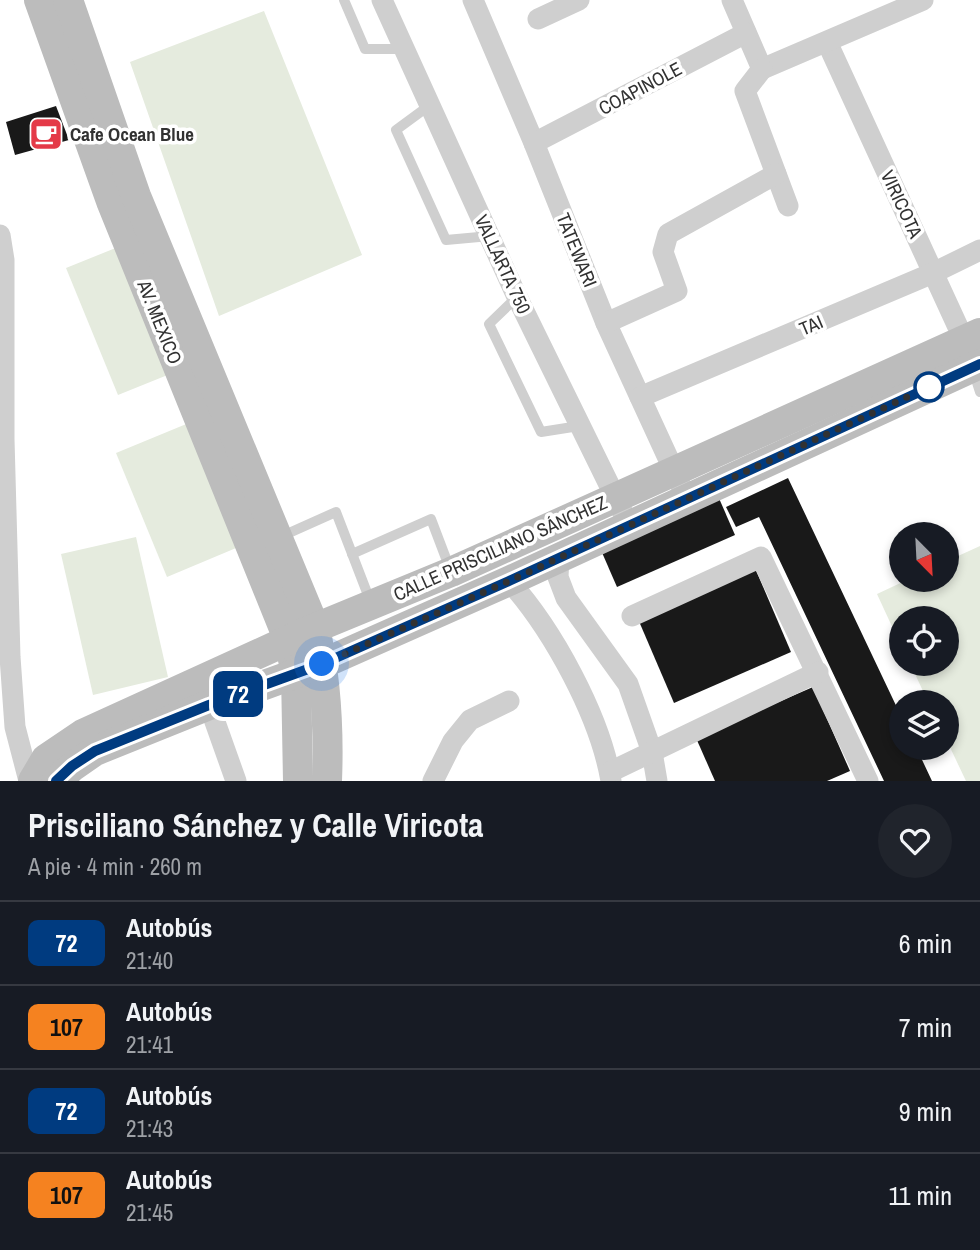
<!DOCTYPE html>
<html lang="es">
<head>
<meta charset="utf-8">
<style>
  body { margin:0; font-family:"Archivo Narrow",sans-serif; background:#20242c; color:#f1f3f6; height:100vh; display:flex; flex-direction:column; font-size:26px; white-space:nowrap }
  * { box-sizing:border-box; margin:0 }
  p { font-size:23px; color:#9ea1a6 }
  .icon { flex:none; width:38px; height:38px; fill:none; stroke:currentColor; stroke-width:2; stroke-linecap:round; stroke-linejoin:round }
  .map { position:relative; height:781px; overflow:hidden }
  .drawer { display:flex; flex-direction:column; background:#171b24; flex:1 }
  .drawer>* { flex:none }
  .badge { padding:0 14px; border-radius:10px; font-size:24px; line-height:46px }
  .needle { width:46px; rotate:156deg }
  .tools { position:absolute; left:889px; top:522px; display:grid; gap:14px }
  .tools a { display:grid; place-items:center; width:70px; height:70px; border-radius:50%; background:#171b24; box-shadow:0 4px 10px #0003; font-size:35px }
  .you { position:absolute; width:35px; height:35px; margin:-18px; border:5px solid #fff; border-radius:50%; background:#1a73e8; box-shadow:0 0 0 10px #1a73e833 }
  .map>.badge { position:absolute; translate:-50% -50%; box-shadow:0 0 0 4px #fff }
  .round { display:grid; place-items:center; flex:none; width:74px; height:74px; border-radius:37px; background:#20242c }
  .summary { display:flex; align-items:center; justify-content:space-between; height:119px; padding:0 28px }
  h1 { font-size:33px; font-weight:700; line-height:52px }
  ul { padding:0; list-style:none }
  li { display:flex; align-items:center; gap:21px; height:84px; padding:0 28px; border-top:2px solid #363941 }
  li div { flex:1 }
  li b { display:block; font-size:26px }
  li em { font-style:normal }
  li .badge { min-width:77px; font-weight:700; text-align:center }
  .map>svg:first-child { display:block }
  .green { fill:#e5ebde }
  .building { fill:#191919 }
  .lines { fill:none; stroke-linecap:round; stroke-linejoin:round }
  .lane { stroke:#cfcfcf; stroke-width:10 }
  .street { stroke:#cfcfcf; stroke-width:21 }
  .secondary { stroke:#bcbcbc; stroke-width:30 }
  .line-casing { stroke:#fff; stroke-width:16 }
  .line { stroke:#003b80; stroke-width:10 }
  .walk { stroke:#323232; stroke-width:7; stroke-dasharray:0 12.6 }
  .stop-dot { fill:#fff; stroke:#003b80; stroke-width:3.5 }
  .labels { text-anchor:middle; stroke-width:7; stroke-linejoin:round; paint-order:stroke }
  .street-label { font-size:19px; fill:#323232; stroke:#fff }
  .poi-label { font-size:19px; font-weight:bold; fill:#323232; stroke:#fff; text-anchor:start }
</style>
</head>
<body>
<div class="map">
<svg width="980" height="781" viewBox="0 0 980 781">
  <rect width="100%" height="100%" fill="#fff"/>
  <g class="green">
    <path d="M264,11L362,255L219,316L130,62Z"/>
    <path d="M123,245L175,372L118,395L66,268Z"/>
    <path d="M196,420L248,543L167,577L116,453Z"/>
    <path d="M136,537L168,677L93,695L61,554Z"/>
    <path d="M980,546V781H966L947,741V702H928L910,663H947V618H901V646L877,594L909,579H947V561Z"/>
  </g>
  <g class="building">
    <path d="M56,106L69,140L15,155L6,122Z"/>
    <path d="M788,478L901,716V747H916L932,781H884L759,517L736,527L726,507Z"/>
    <path d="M718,496L735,535L617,587L600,548Z"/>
    <path d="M755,568L791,652L674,703L638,619Z"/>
    <path d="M813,687L850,771L827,781H715L696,738Z"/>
  </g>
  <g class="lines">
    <g class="lane">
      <path d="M344,0L365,49H405"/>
      <path d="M430,105L396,130L446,240L490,236"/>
      <path d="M517,297L489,324L541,432L579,426"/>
      <path d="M973,370L980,392"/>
      <path d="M280,537L336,512L371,603"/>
      <path d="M352,554L431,519L450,569"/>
    </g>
    <g class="street">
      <path d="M382,0L517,297L622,511"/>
      <path d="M473,0L534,143L606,323L680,484"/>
      <path d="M732,0L762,69"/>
      <path d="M538,19L579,0"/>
      <path d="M827,42L958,327L967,353"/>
      <path d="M762,69L923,0"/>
      <path d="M762,69L745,91L788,206"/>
      <path d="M534,143L746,33"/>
      <path d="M0,235L4,260V439L10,657L15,727L29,781"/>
      <path d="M606,323L677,291L663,252L668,234L776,174"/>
      <path d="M640,397L933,273L980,250"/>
      <path d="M559,557L558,577L566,598L628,684L652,752L657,781"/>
      <path d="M509,581C553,630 600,716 611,781"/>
      <path d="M632,616L761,557L868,781"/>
      <path d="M209,705L236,781"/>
      <path d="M610,772L818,672"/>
      <path d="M433,781L453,741L470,720L509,701"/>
    </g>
    <g class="secondary">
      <path d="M39,0L111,201L289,641L296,673L298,781"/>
      <path d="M68,0L136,196L315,628C326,678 329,730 327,781"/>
      <path d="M33,781L46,759L83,734L315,628L451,572L980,333"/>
      <path d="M56,781L72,767L95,751L209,705L322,664L509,581L980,364"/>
    </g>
  </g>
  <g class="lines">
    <defs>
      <path id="line" d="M56,781L72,766L95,751L209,705L322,664L509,581L980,364"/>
    </defs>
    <use href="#line" class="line-casing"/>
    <use href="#line" class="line"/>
    <path class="walk" d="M322,664L509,581L929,387"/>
  </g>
  <defs>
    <symbol id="cafe-square" viewBox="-11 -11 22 22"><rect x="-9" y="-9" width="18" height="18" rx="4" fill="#e43a48" stroke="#fff"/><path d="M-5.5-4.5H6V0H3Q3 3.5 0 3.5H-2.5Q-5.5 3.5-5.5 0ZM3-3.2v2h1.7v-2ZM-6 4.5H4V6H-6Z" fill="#fff"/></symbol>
  </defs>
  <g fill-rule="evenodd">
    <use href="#cafe-square" x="27" y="115" width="38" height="38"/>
  </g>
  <circle class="stop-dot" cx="929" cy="387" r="14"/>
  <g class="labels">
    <g class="street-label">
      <text transform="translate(640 88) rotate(-28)" y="7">COAPINOLE</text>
      <text transform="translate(902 204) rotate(65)" y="7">VIRICOTA</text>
      <text transform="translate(577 250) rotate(68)" y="7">TATEWARI</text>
      <text transform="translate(503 264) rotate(65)" y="7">VALLARTA 750</text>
      <text transform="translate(160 322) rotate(68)" y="7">AV. MEXICO</text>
      <text transform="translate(811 325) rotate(-23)" y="7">TAI</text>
      <text transform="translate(500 548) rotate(-24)" y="7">CALLE PRISCILIANO SÁNCHEZ</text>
    </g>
    <g class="poi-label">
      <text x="70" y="141">Cafe Ocean Blue</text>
    </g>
  </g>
</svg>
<div class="tools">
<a><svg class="needle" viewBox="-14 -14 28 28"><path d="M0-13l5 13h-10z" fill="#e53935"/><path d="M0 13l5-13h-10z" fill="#9ea1a6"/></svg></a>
<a><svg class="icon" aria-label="locate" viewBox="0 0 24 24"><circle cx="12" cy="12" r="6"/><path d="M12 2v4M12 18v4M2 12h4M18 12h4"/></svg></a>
<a><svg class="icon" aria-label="layers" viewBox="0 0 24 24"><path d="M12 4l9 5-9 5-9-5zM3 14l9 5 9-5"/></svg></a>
</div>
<div class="you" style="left:322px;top:664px"></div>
<b class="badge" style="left:238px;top:694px;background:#003b80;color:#fff">72</b>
</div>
<section class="drawer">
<div class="summary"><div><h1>Prisciliano Sánchez y Calle Viricota</h1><p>A pie · 4 min · 260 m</p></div><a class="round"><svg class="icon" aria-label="heart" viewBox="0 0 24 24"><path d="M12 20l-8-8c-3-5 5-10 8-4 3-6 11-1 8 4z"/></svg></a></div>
<ul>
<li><span class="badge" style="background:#003b80;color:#fff">72</span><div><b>Autobús</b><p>21:40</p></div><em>6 min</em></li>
<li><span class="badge" style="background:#f58220;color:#111">107</span><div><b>Autobús</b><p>21:41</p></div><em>7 min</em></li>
<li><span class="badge" style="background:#003b80;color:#fff">72</span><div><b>Autobús</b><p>21:43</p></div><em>9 min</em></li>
<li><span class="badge" style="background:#f58220;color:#111">107</span><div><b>Autobús</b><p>21:45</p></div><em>11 min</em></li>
</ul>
</section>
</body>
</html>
